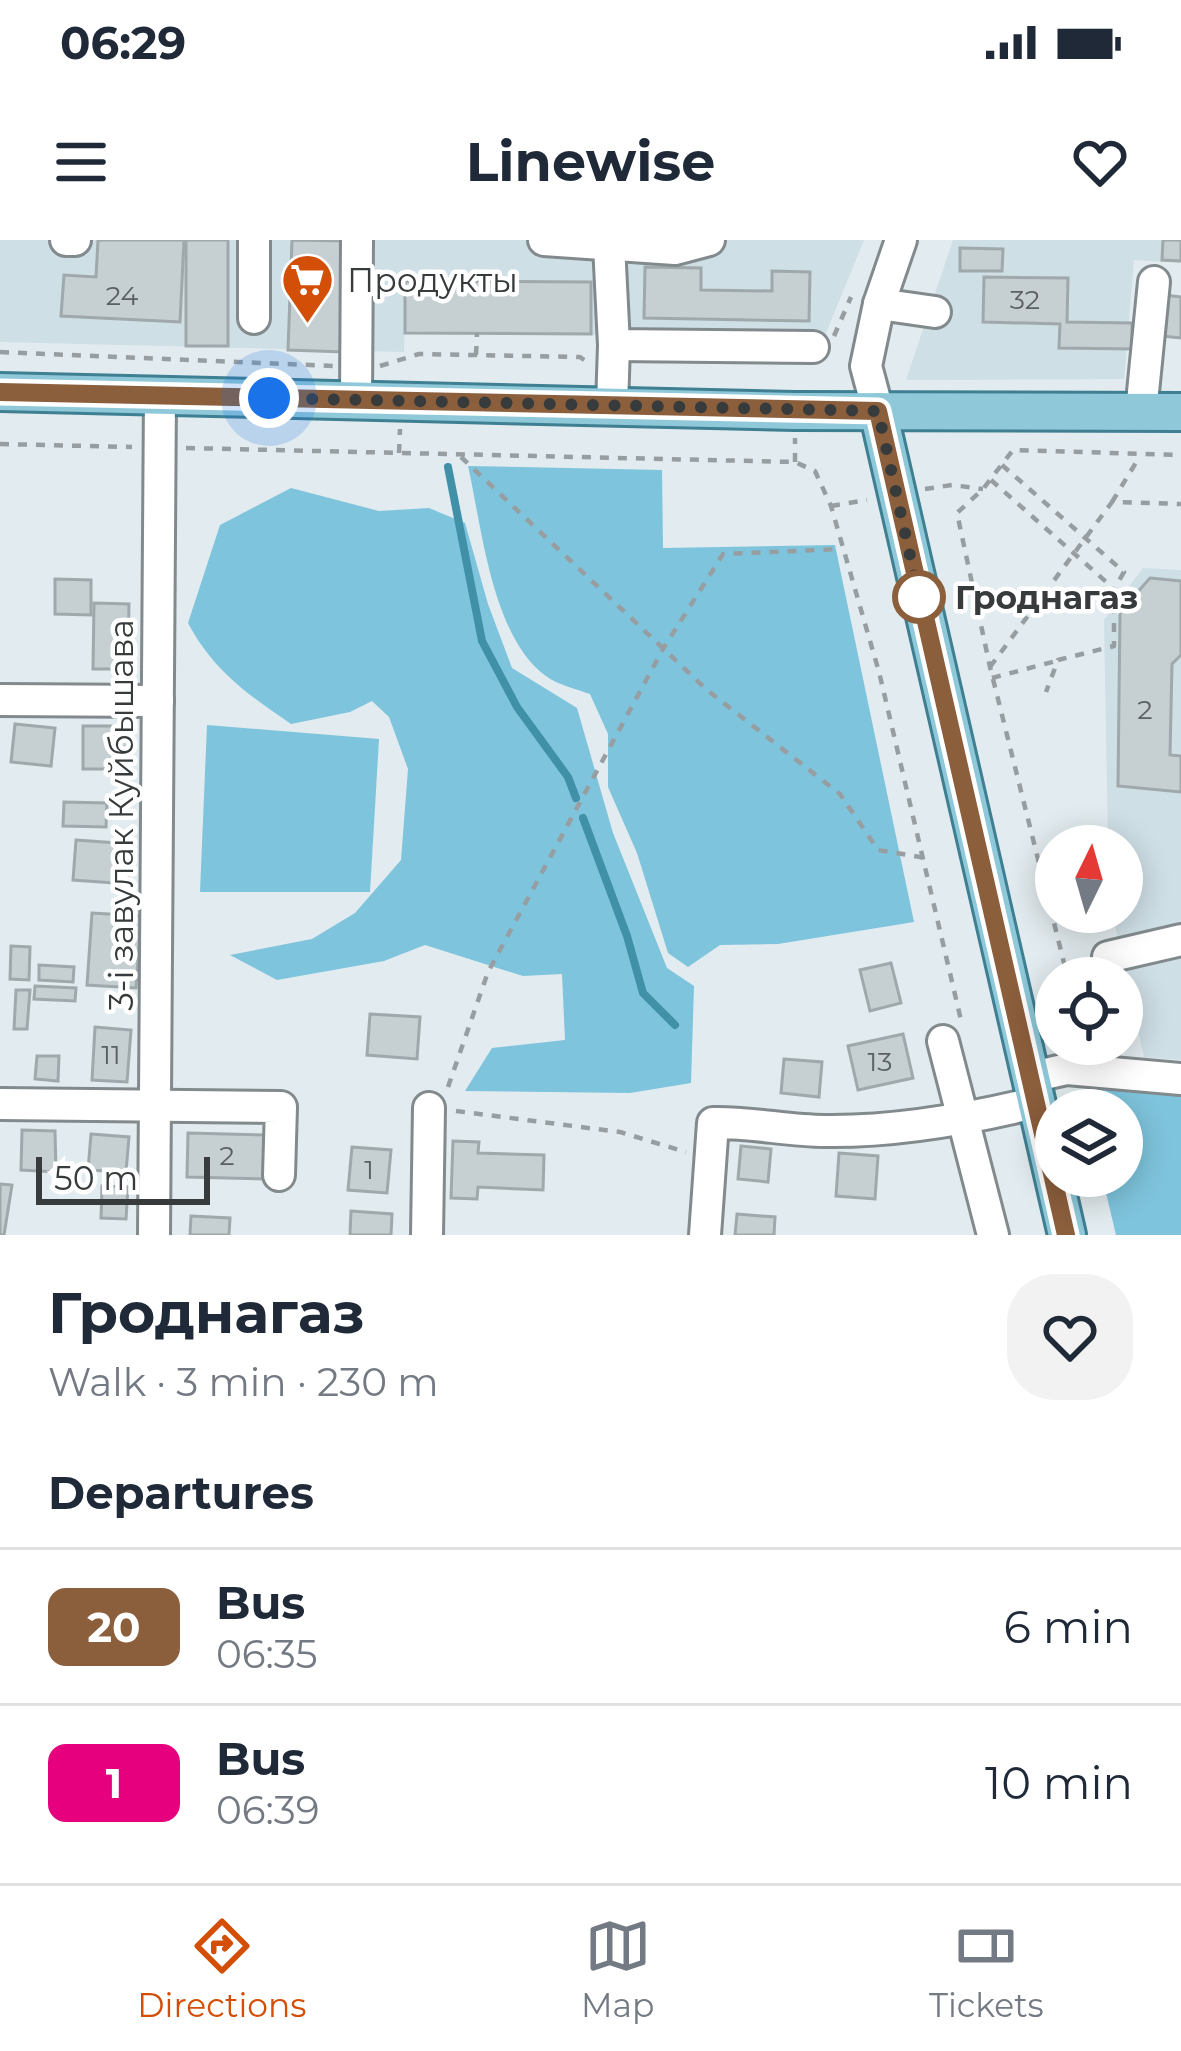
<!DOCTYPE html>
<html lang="en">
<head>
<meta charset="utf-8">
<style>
  body { margin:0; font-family:Montserrat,sans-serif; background:#f2f2f3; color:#1f2937; height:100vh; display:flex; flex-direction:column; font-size:45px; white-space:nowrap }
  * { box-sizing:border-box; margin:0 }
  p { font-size:39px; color:#747a83 }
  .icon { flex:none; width:66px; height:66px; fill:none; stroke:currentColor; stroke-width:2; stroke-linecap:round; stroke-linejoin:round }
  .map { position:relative; height:995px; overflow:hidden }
  .details { display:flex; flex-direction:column; background:#fff; flex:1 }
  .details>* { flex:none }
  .badge { padding:0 24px; border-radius:18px; font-size:42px; line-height:78px }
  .needle { width:78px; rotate:5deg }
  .fabs { position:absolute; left:1035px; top:585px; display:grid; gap:24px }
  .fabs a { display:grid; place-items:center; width:108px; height:108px; border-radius:50%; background:#fff; box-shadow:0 6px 30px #0003; font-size:60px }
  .scale { position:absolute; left:36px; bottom:30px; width:174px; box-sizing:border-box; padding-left:12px; border:6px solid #373b3c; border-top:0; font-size:33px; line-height:42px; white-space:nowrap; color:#373b3c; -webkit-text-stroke:9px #fff; paint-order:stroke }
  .you { position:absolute; width:60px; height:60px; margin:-30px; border:9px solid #fff; border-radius:50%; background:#1a73e8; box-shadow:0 0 0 18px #1a73e833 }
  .map>.badge { position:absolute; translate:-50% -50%; box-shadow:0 0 0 6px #fff }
  h2 { padding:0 48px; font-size:45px; line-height:108px }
  .round { display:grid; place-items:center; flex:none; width:126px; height:126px; border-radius:48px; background:#f2f2f3 }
  .overview { display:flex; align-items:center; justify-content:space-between; height:204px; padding:0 48px }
  h1 { font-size:57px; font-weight:700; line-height:90px }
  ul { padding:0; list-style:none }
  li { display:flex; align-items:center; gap:36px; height:156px; padding:0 48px; border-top:3px solid #e0e1e3 }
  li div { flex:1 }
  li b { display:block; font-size:45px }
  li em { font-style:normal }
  li .badge { min-width:132px; font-weight:700; text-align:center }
  .status { display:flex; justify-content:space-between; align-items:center; height:84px; padding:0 60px; background:#fff; direction:ltr }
  .status svg { height:33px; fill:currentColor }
  header { display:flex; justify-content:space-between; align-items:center; height:156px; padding:0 48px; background:#fff; font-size:54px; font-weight:700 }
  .dock { display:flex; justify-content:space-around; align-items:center; height:168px; border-top:3px solid #e0e1e3; background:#fff; font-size:33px; color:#747a83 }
  .dock a { display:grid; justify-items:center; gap:6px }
  .dock .on { color:#d34e06 }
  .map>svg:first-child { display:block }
  .built { fill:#cedfe5 }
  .green { fill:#7ec4dc }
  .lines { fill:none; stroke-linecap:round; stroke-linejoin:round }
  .stream { stroke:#4091a8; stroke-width:8 }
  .building { fill:#c6cfd2; stroke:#9fa8ab; stroke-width:3 }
  .minor-casing { stroke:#828a8d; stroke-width:36 }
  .major-casing { stroke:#3e7f92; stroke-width:42 }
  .path { stroke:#979ea1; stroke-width:4.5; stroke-dasharray:9 9; stroke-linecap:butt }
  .minor { stroke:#fff; stroke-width:30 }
  .major { stroke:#8ec8d9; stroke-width:36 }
  .line-casing { stroke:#fff; stroke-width:27 }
  .line { stroke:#8b5e3c; stroke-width:18 }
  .walk { stroke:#373b3c; stroke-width:12; stroke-dasharray:0 21.6 }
  .stop-dot { fill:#fff; stroke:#8b5e3c; stroke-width:6 }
  .labels { text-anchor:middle; stroke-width:9; stroke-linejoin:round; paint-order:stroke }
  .number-label { font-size:27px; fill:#5b6062 }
  .poi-label { font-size:33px; fill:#373b3c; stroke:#fff; text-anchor:start }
  .stop-label { font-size:33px; font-weight:bold; fill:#373b3c; stroke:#fff; text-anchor:start }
  .street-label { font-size:33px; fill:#373b3c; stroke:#fff }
</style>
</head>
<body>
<div class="status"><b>06:29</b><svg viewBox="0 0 49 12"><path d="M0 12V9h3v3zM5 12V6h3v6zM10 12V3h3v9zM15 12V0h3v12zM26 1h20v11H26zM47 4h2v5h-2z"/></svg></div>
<header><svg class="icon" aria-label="menu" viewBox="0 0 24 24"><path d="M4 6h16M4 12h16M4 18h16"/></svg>Linewise<svg class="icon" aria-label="heart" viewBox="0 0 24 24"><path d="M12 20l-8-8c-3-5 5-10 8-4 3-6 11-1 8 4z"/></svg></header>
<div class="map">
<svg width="1181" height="995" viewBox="0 0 1181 995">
  <rect width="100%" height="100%" fill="#e2ebef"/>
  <g class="built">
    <path d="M0,0H864L817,115L808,124L600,120V96L591,94L590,42L406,41L404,112L0,102Z"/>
    <path d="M953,0H1181V23L1134,20L1124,139L906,140Z"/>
    <path d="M1143,328L1181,330V820L1144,817L1112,672H1122V606H1108L1104,380Z"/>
  </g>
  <g class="green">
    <path d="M468,226L662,230L663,308L835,305L914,682L778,704L720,705L688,727L668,713L637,613L608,547V494L590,454C576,449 558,445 546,436C492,397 482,288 468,226Z"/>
    <path d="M291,248L379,271L429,268L465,283L488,364L512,428L577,468L613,593L667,728L694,746L691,843L630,853L465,851L492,808L565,800L562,734L523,736L425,705L384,721L277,740L230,715L312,699L355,673L401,620L408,529L389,477L372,461L350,472L291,484C248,455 212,429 188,383L220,285Z"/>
    <path d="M207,485L379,499L370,652H200Z"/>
    <path d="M1096,846L1181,853V995H1116L1102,936H1122V870H1086L1084,861Z"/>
  </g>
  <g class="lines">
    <g class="stream">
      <path d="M448,227L482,401L517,467L568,537L576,558"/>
      <path d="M583,578L627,696L643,753L675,785"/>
    </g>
  </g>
  <g class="building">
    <path d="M98,0H184L180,82L61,76L64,35L96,37Z"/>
    <rect x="186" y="0" width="42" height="106"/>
    <path d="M292,0L348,1L344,112L288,110Z"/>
    <path d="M1163,0H1181V21L1162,20Z"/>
    <path d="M960,8L1003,9L1002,31H960Z"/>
    <path d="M645,27L701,28V50L772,51V31L810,32L809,81L644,78Z"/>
    <path d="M984,37L1068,38L1067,82L1132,83V109L1059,108L1060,84L983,82Z"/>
    <path d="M405,41L591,42V94L405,93Z"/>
    <path d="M1157,54L1181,57V98L1152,95Z"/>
    <path d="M1150,338L1181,341V415L1172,424L1170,515L1181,516V552L1118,546L1120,372Z"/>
    <path d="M55,339L91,340V375L55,374Z"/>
    <path d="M94,363L129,364L128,429H93Z"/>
    <path d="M15,484L55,488L51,526L11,522Z"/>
    <rect x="83" y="486" width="47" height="43"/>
    <path d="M64,562L107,563L106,587L63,586Z"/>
    <path d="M76,600L131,604L128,644L73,640Z"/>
    <path d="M92,673L141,676L136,748L87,745Z"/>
    <path d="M11,706L30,707L29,740L10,739Z"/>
    <path d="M891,723L901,763L870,771L860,730Z"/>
    <path d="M39,725L74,727L73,742L39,740Z"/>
    <path d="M35,746L76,748L75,761L34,759Z"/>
    <path d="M16,750H30L27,789H14Z"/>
    <path d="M370,774L420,777L417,819L367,815Z"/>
    <path d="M95,787L131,790L127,842L92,840Z"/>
    <path d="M903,794L913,838L858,850L848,806Z"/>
    <path d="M37,816H59L58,841L35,839Z"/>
    <path d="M784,819L822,822L819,857L781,853Z"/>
    <path d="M22,890L55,891L56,932L21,930Z"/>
    <path d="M188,893L266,895L265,939L187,937Z"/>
    <path d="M91,894L129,897L126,932L88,930Z"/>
    <path d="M453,901L479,902L478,913L544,915L543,950L478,947L477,959L451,958Z"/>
    <path d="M741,906L771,909L768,942L738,939Z"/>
    <path d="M352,907L391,910L387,953L348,950Z"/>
    <path d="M839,913L878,916L875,959L836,956Z"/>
    <path d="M0,944L12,945L4,995H0Z"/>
    <path d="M102,946L128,947L126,979L101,978Z"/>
    <path d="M351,971L392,974L391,995H350Z"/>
    <path d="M737,974L775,977L774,995H735Z"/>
    <path d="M191,976L230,978L229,995H190Z"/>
  </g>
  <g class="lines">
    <defs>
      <g id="minor">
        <path d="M66,0H75"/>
        <path d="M544,0L675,9L709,0"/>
        <path d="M609,5L614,105L813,107"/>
        <path d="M879,64L935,72"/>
        <path d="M254,78V0"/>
        <path d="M356,161L357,0"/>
        <path d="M612,166L614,105"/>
        <path d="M878,171L866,126L879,64L901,0"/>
        <path d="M1141,172L1154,42"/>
        <path d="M0,460L158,461"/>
        <path d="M1108,717L1181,700"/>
        <path d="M943,801L993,995"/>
        <path d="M1032,837L1067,829L1181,839"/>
        <path d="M0,864L281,867L279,935"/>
        <path d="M154,995L160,155"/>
        <path d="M427,995L429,868"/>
        <path d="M705,995L713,883C752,882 787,891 825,891C897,892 969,879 1038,862"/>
      </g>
      <g id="major">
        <path d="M0,152L795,171L1181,172"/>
        <path d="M878,171L1067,995"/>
      </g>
    </defs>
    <use href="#minor" class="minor-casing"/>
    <use href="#major" class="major-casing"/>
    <g class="path">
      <path d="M834,96L851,57"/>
      <path d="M0,112L333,126"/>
      <path d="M476,115L477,93"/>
      <path d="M380,126L419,114L580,117L587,122"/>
      <path d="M0,204L132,207"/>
      <path d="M186,208L795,222L815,231L831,266L879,432L961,780"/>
      <path d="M399,213L400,189"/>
      <path d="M461,217L707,450L840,554L878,610L926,618"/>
      <path d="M795,222V198"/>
      <path d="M1002,225L1124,332L1114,349V406L1058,420L1046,452"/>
      <path d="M991,240L1112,347"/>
      <path d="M925,249L952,245L983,249"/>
      <path d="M1112,262L1140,216"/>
      <path d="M831,266L867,260"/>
      <path d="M990,427L1112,262L1181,264"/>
      <path d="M992,438L1056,421"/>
      <path d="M1065,727L990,427L957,273L983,249L1013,210L1181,215"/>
      <path d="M448,847L488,732L663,409L723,314L841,309"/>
      <path d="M456,871L620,892L686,912"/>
    </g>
    <use href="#minor" class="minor"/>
    <use href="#major" class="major"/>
  </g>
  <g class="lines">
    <defs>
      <path id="line" d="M0,152L878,171L1066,995"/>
    </defs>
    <use href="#line" class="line-casing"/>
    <use href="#line" class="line"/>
    <path class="walk" d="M269,158L878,171L921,365L919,357"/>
  </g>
  <defs>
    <symbol id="supermarket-pin" viewBox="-11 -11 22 30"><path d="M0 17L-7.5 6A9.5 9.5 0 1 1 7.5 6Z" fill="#d34e06" stroke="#fff"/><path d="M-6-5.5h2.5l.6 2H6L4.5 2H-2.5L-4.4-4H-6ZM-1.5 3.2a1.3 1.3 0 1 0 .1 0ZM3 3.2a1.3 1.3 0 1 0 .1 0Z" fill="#fff"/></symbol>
  </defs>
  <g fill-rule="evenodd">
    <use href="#supermarket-pin" x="278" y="10" width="59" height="81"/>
  </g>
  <circle class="stop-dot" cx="919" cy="357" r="24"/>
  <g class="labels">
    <g class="number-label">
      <text x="122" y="65">24</text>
      <text x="1025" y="69">32</text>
      <text x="1145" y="479">2</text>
      <text x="111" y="824">11</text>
      <text x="880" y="831">13</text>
      <text x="227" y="925">2</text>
      <text x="369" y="939">1</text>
    </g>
    <g class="poi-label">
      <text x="347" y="52">Продукты</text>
    </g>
    <g class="stop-label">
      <text x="955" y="369">Гроднагаз</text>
    </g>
    <g class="street-label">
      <text transform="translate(121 575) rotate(-90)" y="12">3-і завулак Куйбышава</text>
    </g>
  </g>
</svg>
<div class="fabs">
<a><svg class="needle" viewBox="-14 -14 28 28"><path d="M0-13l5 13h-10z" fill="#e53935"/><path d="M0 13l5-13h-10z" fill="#747a83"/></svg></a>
<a><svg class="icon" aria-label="locate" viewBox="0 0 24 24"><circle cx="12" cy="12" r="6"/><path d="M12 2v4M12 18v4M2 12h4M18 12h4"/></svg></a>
<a><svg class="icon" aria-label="layers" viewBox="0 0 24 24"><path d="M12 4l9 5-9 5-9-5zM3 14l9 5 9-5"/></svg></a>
</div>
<div class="scale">50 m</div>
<div class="you" style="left:269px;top:158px"></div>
</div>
<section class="details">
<div class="overview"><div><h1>Гроднагаз</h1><p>Walk · 3 min · 230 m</p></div><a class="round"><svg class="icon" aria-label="heart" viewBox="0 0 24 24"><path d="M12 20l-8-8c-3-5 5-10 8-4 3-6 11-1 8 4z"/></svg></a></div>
<h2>Departures</h2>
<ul>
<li><span class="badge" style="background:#8b5e3c;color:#fff">20</span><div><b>Bus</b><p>06:35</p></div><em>6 min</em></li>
<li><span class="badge" style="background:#e6007e;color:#fff">1</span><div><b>Bus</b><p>06:39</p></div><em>10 min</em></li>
</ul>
</section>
<nav class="dock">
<a class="on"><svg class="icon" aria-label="directions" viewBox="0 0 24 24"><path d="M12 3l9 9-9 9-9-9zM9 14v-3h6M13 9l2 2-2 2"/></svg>Directions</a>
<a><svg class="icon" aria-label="map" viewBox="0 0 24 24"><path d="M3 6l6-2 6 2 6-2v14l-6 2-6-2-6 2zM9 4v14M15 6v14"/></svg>Map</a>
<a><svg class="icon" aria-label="tickets" viewBox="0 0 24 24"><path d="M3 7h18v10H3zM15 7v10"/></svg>Tickets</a>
</nav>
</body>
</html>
